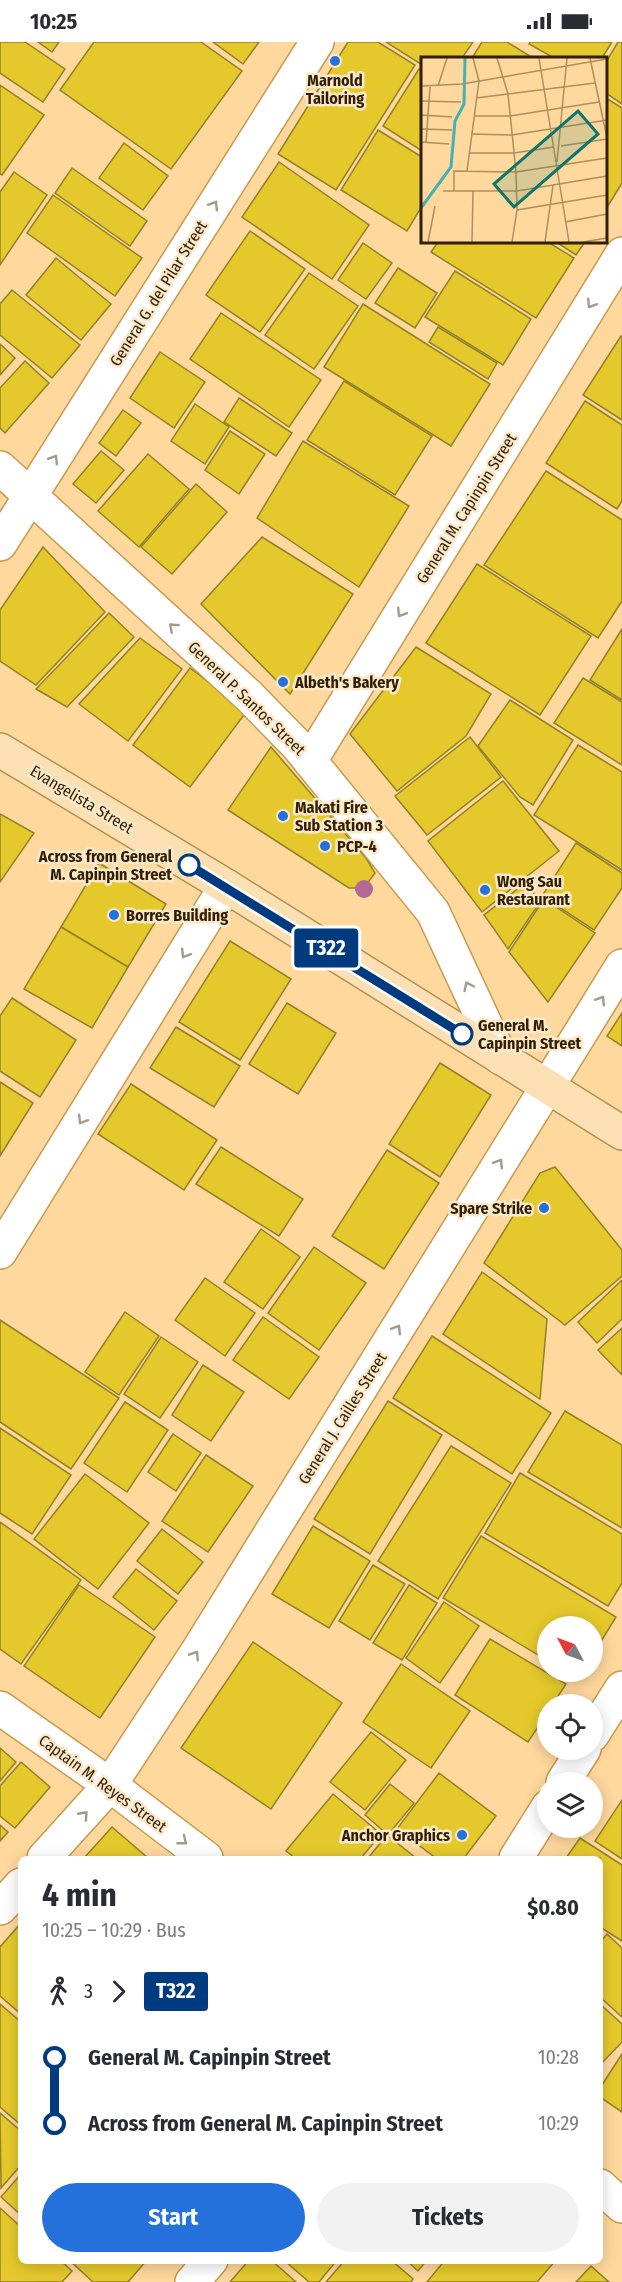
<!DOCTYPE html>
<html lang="en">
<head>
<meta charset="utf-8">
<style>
  body { margin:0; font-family:"Fira Sans Condensed",sans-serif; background:#f2f2f3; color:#2b2b33; height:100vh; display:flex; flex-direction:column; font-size:22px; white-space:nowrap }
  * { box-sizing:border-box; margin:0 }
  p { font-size:20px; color:#7c7c81 }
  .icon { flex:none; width:33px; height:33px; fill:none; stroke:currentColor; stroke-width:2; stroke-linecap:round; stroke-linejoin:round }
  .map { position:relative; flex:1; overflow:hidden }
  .drawer { position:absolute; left:18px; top:1814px; width:585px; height:408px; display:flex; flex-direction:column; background:#fff; border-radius:9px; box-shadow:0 3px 15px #0003 }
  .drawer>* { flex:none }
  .badge { padding:0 12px; border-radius:4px; font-size:21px; line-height:39px }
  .needle { width:39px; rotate:311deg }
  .fabs { position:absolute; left:537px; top:1574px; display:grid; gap:12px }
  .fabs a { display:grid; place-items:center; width:66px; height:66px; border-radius:50%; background:#fff; box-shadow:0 3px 15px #0003; font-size:30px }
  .map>.badge { position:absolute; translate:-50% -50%; box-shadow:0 0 0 3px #fff }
  .legs { display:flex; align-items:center; gap:9px; height:66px; padding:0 24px; font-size:20px }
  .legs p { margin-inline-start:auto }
  .summary { display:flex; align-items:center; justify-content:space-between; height:102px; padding:0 24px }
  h1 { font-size:33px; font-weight:700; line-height:45px }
  .action { display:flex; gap:12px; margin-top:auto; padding:12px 24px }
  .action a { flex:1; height:69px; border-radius:36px; background:#2571dc; color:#fff; font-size:24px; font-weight:700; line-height:69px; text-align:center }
  .action a+a { background:#f2f2f3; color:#2b2b33 }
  ul { padding:0 24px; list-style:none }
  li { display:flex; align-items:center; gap:21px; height:66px; font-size:22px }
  li i { display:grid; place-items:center; width:9px; height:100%; margin:0 8px; background:currentColor }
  li i::after { content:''; width:15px; height:15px; margin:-8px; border:4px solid; border-radius:50%; background:#fff }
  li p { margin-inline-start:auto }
  li:first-child i { background:linear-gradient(#0000 50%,currentColor 0) }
  li:last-child i { background:linear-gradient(currentColor 50%,#0000 0) }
  .status { display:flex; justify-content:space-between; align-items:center; height:42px; padding:0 30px; background:#fff; direction:ltr }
  .status svg { height:16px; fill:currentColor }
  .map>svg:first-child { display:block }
  .building { fill:#e5c92c; stroke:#928127; stroke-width:1.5 }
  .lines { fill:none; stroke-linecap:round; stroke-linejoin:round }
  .minor-casing { stroke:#c7994d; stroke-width:36 }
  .major-casing { stroke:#b38f53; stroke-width:36 }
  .minor { stroke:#fff; stroke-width:33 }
  .major { stroke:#fbe0b3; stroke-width:33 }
  .tree { fill:#b46995 }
  .oneway { stroke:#a29a8c }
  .line-1-casing { stroke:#fff; stroke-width:14 }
  .line-1 { stroke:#003b80; stroke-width:9 }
  .poi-dot { fill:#2571dc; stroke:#fce9cc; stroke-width:2 }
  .stop-1-dot { fill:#fff; stroke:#003b80; stroke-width:3 }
  .labels { text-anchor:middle; stroke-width:5; stroke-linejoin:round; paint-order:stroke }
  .poi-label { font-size:16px; font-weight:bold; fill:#311f00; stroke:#fce9cc; text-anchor:start }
  .street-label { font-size:16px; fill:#311f00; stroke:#fce9cc }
  .stop-label { font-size:16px; font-weight:bold; fill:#311f00; stroke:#fce9cc; text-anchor:end }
  .inset-river { fill:none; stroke:#44b1b4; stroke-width:3 }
  .inset-road { fill:none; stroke:#ad8e5e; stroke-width:1.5 }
  .view { fill:#0f766e; fill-opacity:0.15; stroke:#0f766e; stroke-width:3 }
  .inset-edge { fill:none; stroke:#311f00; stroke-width:3 }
</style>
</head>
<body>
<div class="status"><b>10:25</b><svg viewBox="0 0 49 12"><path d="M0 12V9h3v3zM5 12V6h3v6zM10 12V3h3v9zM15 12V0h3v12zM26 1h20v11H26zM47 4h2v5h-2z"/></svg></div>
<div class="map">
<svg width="622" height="2240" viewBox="0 0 622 2240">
  <rect width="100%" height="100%" fill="#ffd89d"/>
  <g class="building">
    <path d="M0,0H25L65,27L43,60L0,31Z"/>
    <path d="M38,0H59L52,10Z"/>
    <path d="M94,0H201L242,29L171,127L60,48Z"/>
    <path d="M213,0H259L243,22Z"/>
    <path d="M348,0H378L415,23L336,148L278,112Z"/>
    <path d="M386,0H473L462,16H422V23Z"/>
    <path d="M482,0H507L533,16H472Z"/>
    <path d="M530,0H612L602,16H554L529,2Z"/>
    <path d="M618,0H622V62L606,51V20Z"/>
    <path d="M419,27L422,30V109L383,84Z"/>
    <path d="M0,43L44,73L2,133L0,132Z"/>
    <path d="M606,56L622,66V141L606,167Z"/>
    <path d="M378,88L422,115V164L407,189L341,148Z"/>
    <path d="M124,101L168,134L143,168L99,136Z"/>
    <path d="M279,120L369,183L332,237L242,175Z"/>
    <path d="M72,126L147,179L130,204L55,151Z"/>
    <path d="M14,130L47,153L0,223V150Z"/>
    <path d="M53,153L142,216L115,254L27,191Z"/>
    <path d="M250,189L305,227L260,290L206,253Z"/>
    <path d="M438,200H548L574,216L536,276L431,210Z"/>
    <path d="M556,200H585L576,213Z"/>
    <path d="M363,201L392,221L366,257L338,238Z"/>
    <path d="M56,216L111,262L81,298L26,253Z"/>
    <path d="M398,226L437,251L415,286L375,261Z"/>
    <path d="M455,229L531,277L503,323L425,275Z"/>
    <path d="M309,231L358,264L314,327L265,293Z"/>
    <path d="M12,248L80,303L52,336L0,293V262Z"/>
    <path d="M363,262L490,342L451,404L324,325Z"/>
    <path d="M221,271L321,338L289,385L190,317Z"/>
    <path d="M438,285L497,321L488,337L429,300Z"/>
    <path d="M621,294L622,295V378L583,353Z"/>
    <path d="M0,302L15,316L0,333Z"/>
    <path d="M160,310L205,340L174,386L130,356Z"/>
    <path d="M25,319L49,341L5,391L0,386V346Z"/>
    <path d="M344,339L432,394L395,453L307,398Z"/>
    <path d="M239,356L292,391L276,414L224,380Z"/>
    <path d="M585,359L622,383V459L617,467L546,421Z"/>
    <path d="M195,362L229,385L205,422L171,399Z"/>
    <path d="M123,368L141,381L116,414L99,401Z"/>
    <path d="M230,389L265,412L239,452L205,428Z"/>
    <path d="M303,399L409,464L359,545L257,476Z"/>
    <path d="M101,409L124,428L96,461L73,442Z"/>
    <path d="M148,412L189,447L139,505L98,469Z"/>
    <path d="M546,429L622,478V559L598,596L484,523Z"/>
    <path d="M196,442L227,470L172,532L141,505Z"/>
    <path d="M262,495L353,552L290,652L201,562Z"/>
    <path d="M43,505L105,570L36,643L0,619V568Z"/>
    <path d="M477,522L591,594L540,673L426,601Z"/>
    <path d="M109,571L134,595L67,665L36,647Z"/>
    <path d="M622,587V658L590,638Z"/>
    <path d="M140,596L182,627L128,699L79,662Z"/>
    <path d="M416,605L491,652L466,694L397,749L350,692Z"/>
    <path d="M190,626L247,669L190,745L133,703Z"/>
    <path d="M583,636L622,660V723L554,681Z"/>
    <path d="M510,658L573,698L533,763L520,755L478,704Z"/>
    <path d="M470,695L501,735L427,793L395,754Z"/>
    <path d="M578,703L622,730V828L534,773Z"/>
    <path d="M271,705L366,816L375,831L364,846H349L228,768Z"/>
    <path d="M503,739L559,809L482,870L428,799Z"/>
    <path d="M0,772L34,791L0,840Z"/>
    <path d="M576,801L622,831V846L594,888L542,854Z"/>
    <path d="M99,821L166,862L128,925L61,885Z"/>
    <path d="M525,841L541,859L508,907L484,873Z"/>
    <path d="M544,857L595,891L548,960L509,910Z"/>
    <path d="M61,885L128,925L92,986L24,947Z"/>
    <path d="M230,899L291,937L240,1018L179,980Z"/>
    <path d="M12,956L76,998L40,1055L0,1029V974Z"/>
    <path d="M287,961L336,991L298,1052L249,1022Z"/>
    <path d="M622,971V1004L607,994Z"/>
    <path d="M176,985L240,1024L214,1065L150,1026Z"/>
    <path d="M440,1021L491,1053L440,1135L389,1102Z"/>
    <path d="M0,1040L33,1061L0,1114Z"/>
    <path d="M131,1042L217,1098L184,1148L98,1092Z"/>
    <path d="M221,1105L303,1157L279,1194L196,1142Z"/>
    <path d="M387,1108L439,1141L384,1227L332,1194Z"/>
    <path d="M555,1125L622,1208V1234L565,1283L484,1221L540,1131Z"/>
    <path d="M261,1187L300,1215L263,1267L224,1240Z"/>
    <path d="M314,1205L366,1241L319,1308L268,1271Z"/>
    <path d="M482,1230L547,1277L540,1357L443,1292Z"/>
    <path d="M205,1236L255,1271L225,1314L175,1278Z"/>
    <path d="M622,1238V1277L597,1301L578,1280Z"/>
    <path d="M125,1270L159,1294L119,1353L85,1330Z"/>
    <path d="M263,1275L319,1315L289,1357L233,1318Z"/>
    <path d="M0,1278L119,1356L71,1427L0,1380Z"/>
    <path d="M622,1286V1333L598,1308Z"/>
    <path d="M432,1294L551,1371L512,1432L393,1356Z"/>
    <path d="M161,1295L198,1320L160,1376L124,1352Z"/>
    <path d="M203,1323L244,1350L211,1399L172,1373Z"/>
    <path d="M388,1359L442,1393L370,1512L314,1477Z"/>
    <path d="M125,1360L168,1388L127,1450L84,1421Z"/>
    <path d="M565,1369L622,1403V1486L528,1430Z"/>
    <path d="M0,1386L71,1433L32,1492L0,1471Z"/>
    <path d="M173,1392L201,1411L176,1449L148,1430Z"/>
    <path d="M451,1404L511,1441L438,1557L378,1519Z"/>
    <path d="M206,1413L253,1444L208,1510L162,1479Z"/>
    <path d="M520,1431L622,1492V1541L608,1564L485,1491Z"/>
    <path d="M85,1432L149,1481L98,1547L34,1497Z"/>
    <path d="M0,1480L81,1538L21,1622L0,1607Z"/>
    <path d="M313,1484L370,1519L329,1586L272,1552Z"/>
    <path d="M162,1487L203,1520L178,1552L137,1519Z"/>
    <path d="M481,1494L616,1575L592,1614V1584H548V1619L443,1556Z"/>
    <path d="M373,1523L405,1542L370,1598L339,1579Z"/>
    <path d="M136,1527L177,1559L154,1588L113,1555Z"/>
    <path d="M79,1543L155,1595L100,1676L24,1624Z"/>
    <path d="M409,1543L437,1561L402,1618L373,1601Z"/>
    <path d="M444,1560L479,1584L440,1641L406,1616Z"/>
    <path d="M490,1597L566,1642L553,1662H548V1670L528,1700L455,1653Z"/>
    <path d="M253,1600L342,1661L271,1767L181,1706Z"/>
    <path d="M401,1622L470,1669L431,1726L363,1680Z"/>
    <path d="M564,1629H583L578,1637Z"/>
    <path d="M371,1690L406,1718L365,1768L330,1740Z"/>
    <path d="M0,1706L16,1720L0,1739Z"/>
    <path d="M21,1720L50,1745L15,1786L0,1774V1744Z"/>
    <path d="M439,1731L496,1774L464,1816H436L397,1787Z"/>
    <path d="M390,1742L414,1761L388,1793L365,1773Z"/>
    <path d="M333,1752L381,1792L361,1816H295L286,1809Z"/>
    <path d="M622,1758V1817L595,1799Z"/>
    <path d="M0,1783L8,1790L0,1799Z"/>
    <path d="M112,1785L148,1816H84Z"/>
    <path d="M387,1793L416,1816H368Z"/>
    <path d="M580,1796L622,1823V1899L600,1885V1816H566Z"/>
    <path d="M21,1881V1972L0,1954V1905Z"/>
    <path d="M607,1892L622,1906V1975L600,1955V1900Z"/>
    <path d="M0,1962L21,1980V2083L0,2065Z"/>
    <path d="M600,1962L622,1982V2000L600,2023Z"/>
    <path d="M622,2012V2070L600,2055V2046Z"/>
    <path d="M0,2071L21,2089V2123L1,2146Z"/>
    <path d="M21,2132V2173L1,2155Z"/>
    <path d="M0,2166L21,2185V2218H60L72,2229L62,2240H0Z"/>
    <path d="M69,2218H147L128,2240H93Z"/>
    <path d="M249,2218H271L296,2240H230Z"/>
    <path d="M284,2218H337L319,2240H309Z"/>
    <path d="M345,2218H391L413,2237L411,2240H326Z"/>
    <path d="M406,2218H427L418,2229Z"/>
    <path d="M445,2218H556L537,2240H427Z"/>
    <path d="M591,2224L609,2240H576Z"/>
  </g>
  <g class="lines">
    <defs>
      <g id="minor">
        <path d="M0,426L249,654L297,703L433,870L501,1016"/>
        <path d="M0,502L317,0"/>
        <path d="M310,719L622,212"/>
        <path d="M0,1210L226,844"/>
        <path d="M0,1666L110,1743L206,1816"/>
        <path d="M592,1693L622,1646"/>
        <path d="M563,1740L584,1707"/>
        <path d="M44,1816L110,1743L199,1607L622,924"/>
        <path d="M516,1816L548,1765"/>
        <path d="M0,1866L21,1843"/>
        <path d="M600,2144L622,2164"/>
        <path d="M192,2240L211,2218"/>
      </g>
      <path id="major" d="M0,708L226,844L622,1091"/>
    </defs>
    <use href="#minor" class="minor-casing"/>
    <use href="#major" class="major-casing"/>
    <use href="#minor" class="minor"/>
    <use href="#major" class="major"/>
  </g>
  <circle class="tree" cx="364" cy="847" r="9"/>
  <defs><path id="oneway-chevron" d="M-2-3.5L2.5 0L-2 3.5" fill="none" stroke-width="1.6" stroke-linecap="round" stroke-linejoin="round" transform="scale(1.5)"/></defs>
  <g class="oneway">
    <use href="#oneway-chevron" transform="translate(214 163) rotate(-58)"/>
    <use href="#oneway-chevron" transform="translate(591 262) rotate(122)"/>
    <use href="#oneway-chevron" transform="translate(54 417) rotate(-58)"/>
    <use href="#oneway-chevron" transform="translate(401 571) rotate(122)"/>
    <use href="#oneway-chevron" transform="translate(173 585) rotate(-138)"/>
    <use href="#oneway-chevron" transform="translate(185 912) rotate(122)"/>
    <use href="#oneway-chevron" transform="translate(468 944) rotate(-115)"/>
    <use href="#oneway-chevron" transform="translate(601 958) rotate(-58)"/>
    <use href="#oneway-chevron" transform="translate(82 1078) rotate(122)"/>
    <use href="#oneway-chevron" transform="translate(499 1121) rotate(-58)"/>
    <use href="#oneway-chevron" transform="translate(397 1287) rotate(-58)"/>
    <use href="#oneway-chevron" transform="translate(195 1613) rotate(-57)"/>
    <use href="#oneway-chevron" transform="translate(84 1773) rotate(-48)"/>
    <use href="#oneway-chevron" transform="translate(183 1799) rotate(38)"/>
  </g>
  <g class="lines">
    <defs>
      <path id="line-1" d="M189,823L462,992"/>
    </defs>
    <use href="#line-1" class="line-1-casing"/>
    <use href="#line-1" class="line-1"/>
  </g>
  <g class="poi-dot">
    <circle cx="335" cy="19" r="6"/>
    <circle cx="283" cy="640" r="6"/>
    <circle cx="283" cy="774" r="6"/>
    <circle cx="325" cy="804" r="6"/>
    <circle cx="485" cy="848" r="6"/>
    <circle cx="114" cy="873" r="6"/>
    <circle cx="544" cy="1166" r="6"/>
    <circle cx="462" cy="1793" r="6"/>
  </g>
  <g class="stop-1-dot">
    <circle cx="189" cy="823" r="10"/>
    <circle cx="462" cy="992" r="10"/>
  </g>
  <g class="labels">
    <g class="poi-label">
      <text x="335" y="44" text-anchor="middle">Marnold<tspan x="335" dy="18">Tailoring</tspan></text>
      <text x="295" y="646">Albeth's Bakery</text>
      <text x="295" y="771">Makati Fire<tspan x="295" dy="18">Sub Station 3</tspan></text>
      <text x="337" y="810">PCP-4</text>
      <text x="497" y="845">Wong Sau<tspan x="497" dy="18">Restaurant</tspan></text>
      <text x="126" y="879">Borres Building</text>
      <text x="532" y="1172" text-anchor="end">Spare Strike</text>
      <text x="450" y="1799" text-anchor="end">Anchor Graphics</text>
    </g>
    <g class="street-label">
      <text transform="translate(158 251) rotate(-58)" y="6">General G. del Pilar Street</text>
      <text transform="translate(466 466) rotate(-58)" y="6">General M. Capinpin Street</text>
      <text transform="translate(247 656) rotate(44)" y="6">General P. Santos Street</text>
      <text transform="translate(82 757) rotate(31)" y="6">Evangelista Street</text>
      <text transform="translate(342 1376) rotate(-58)" y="6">General J. Cailles Street</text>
      <text transform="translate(103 1741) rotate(36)" y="6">Captain M. Reyes Street</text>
    </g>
    <g class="stop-label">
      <text x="172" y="820">Across from General<tspan x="172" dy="18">M. Capinpin Street</tspan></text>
      <text x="478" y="989" text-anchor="start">General M.<tspan x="478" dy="18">Capinpin Street</tspan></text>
    </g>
  </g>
  <g transform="translate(421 15)">
    <rect width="186" height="186" fill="#ffd89d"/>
    <path class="inset-river" d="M0,151L30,110L34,64L43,47L44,1"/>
    <path class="inset-road" d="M76,1L87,37L95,115L96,153L91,185M118,1L148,185M169,1L186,81M0,29L41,27L186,2M17,29L26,1M55,41L174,26M0,44L40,45M0,58L31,60M53,59H89L178,45M0,72L31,73M50,77L91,78L186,63M0,85L28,87M5,86L9,30M140,89L186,82M48,96H93L133,90M136,105L146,1M46,114L58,24L52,1M22,134H96L186,119M33,134V114L95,115L186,101M96,153L186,138M144,165L186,157M7,185L14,149M51,185L52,134M124,185L132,128M162,185L186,181"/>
    <path class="view" d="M157,54L177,77L93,150L73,127Z"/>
    <rect width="186" height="186" class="inset-edge"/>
  </g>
</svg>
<div class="fabs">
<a><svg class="needle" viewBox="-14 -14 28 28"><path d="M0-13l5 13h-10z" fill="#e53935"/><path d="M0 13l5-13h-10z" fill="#7c7c81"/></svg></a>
<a><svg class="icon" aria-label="locate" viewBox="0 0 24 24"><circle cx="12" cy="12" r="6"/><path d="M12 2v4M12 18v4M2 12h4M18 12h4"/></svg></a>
<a><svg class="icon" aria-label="layers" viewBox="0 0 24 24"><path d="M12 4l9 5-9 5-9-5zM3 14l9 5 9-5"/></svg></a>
</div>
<b class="badge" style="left:326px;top:906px;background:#003b80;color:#fff">T322</b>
<section class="drawer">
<div class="summary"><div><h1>4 min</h1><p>10:25 – 10:29 · Bus</p></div><b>$0.80</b></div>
<div class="legs"><svg class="icon" aria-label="walk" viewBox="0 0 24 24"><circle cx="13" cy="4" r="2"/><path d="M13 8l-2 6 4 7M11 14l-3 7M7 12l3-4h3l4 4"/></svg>3<svg class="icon" aria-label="forward" viewBox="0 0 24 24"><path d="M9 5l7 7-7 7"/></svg><b class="badge" style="background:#003b80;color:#fff">T322</b></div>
<ul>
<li><i style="color:#003b80"></i><b>General M. Capinpin Street</b><p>10:28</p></li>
<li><i style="color:#003b80"></i><b>Across from General M. Capinpin Street</b><p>10:29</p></li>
</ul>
<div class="action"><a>Start</a><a>Tickets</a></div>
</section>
</div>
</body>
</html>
